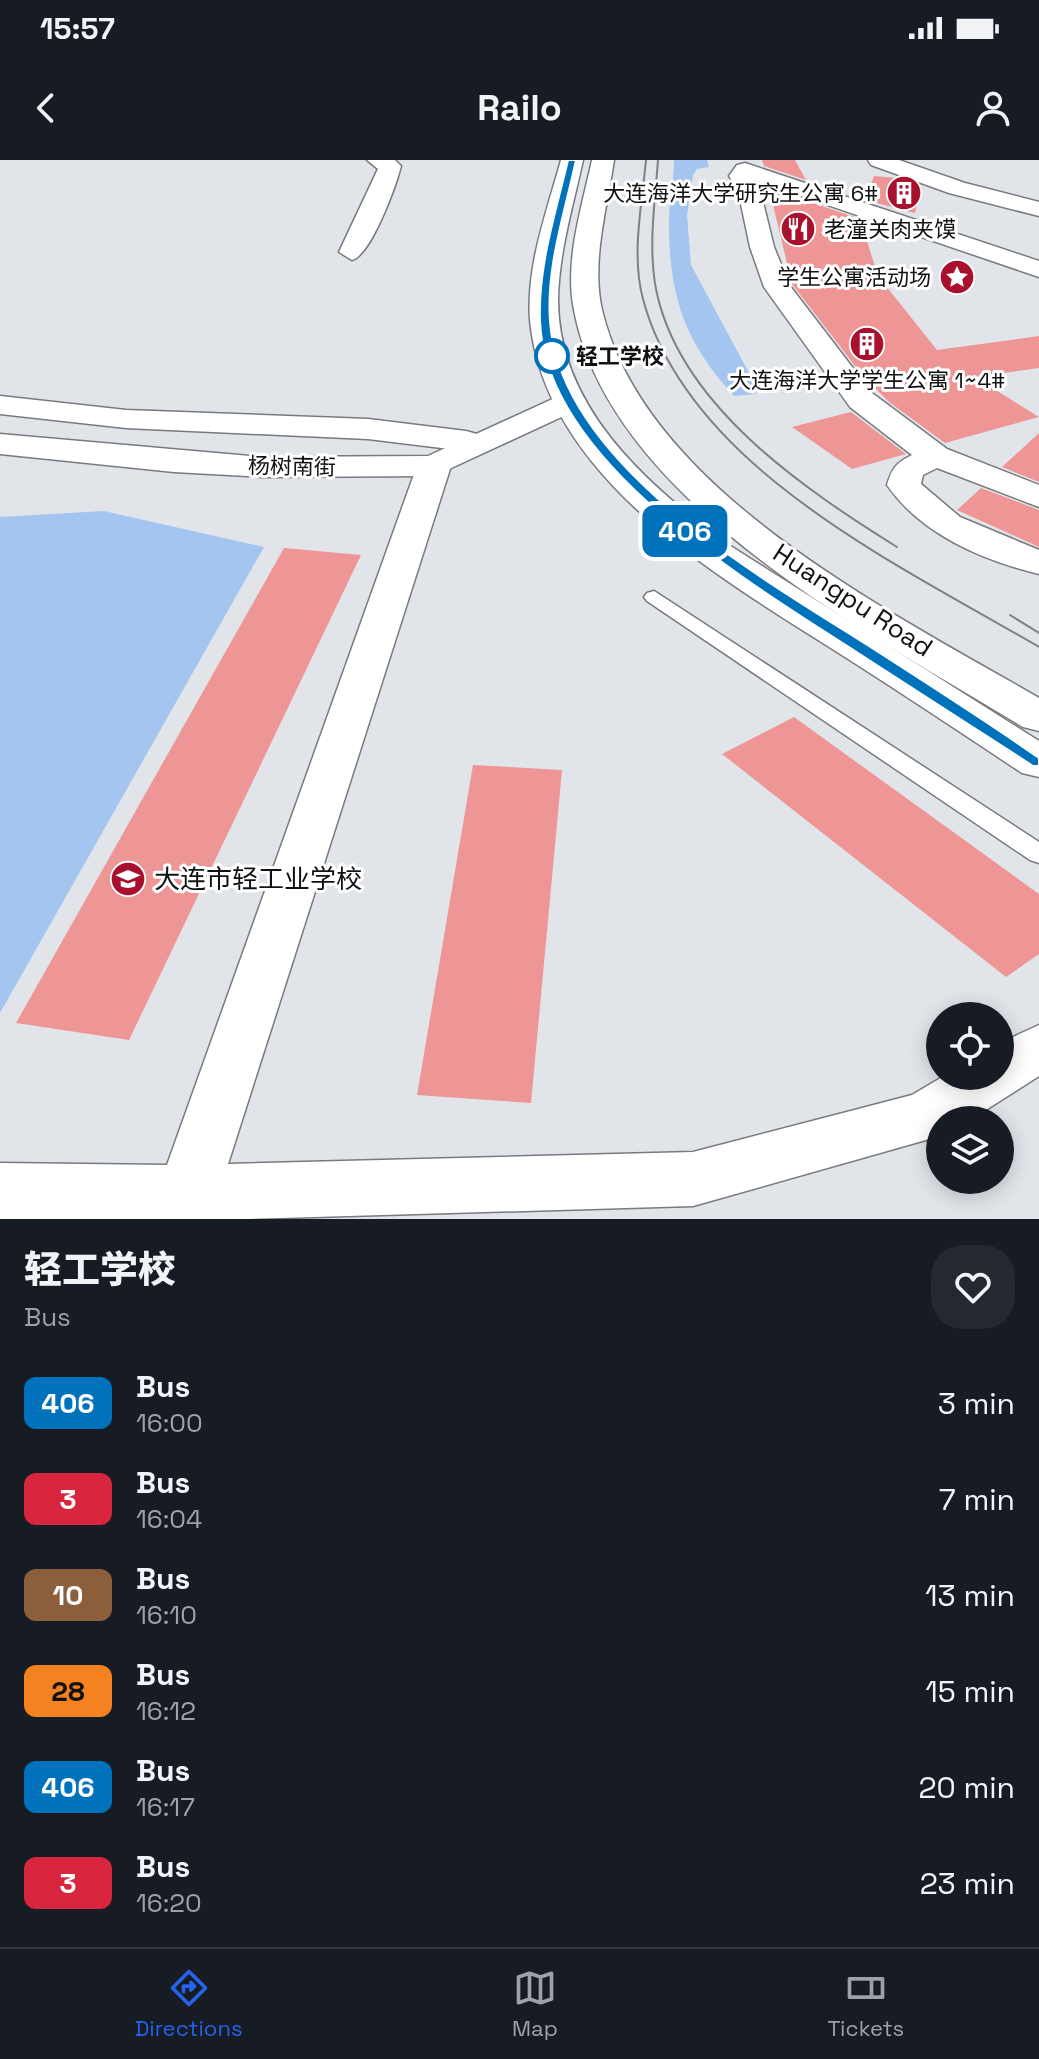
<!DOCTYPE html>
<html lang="en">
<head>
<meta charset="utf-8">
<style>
  body { margin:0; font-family:"Space Grotesk","Noto Sans SC",sans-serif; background:#242831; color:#f1f3f6; height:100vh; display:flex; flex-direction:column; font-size:30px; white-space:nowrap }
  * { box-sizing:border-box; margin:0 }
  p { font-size:26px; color:#9ea1a6 }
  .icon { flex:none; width:44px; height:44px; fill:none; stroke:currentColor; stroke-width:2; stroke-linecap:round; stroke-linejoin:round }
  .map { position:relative; height:1059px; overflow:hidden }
  .sheet { display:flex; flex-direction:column; background:#171b24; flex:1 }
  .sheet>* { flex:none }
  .badge { padding:0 16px; border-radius:12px; font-size:28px; line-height:52px }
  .buttons { position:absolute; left:926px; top:842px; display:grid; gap:16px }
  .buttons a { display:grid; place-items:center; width:88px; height:88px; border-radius:50%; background:#171b24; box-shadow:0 4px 20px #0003; font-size:40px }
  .map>.badge { position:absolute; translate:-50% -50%; box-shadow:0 0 0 4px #fff }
  .round { display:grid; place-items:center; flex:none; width:84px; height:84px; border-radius:32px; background:#242831 }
  .overview { display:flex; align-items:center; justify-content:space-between; height:136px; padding:0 24px }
  h1 { font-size:38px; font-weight:800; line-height:60px }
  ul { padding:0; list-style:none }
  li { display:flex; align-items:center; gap:24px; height:96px; padding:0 24px }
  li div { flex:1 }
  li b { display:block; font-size:30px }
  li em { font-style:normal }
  li .badge { min-width:88px; font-weight:700; text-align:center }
  .status { display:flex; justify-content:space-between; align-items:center; height:56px; padding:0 40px; background:#171b24; direction:ltr }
  .status svg { height:22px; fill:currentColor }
  header { display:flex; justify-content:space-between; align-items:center; height:104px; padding:0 24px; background:#171b24; font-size:36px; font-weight:800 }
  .tab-bar { display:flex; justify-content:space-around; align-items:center; height:112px; border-top:2px solid #363941; background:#171b24; font-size:22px; color:#9ea1a6 }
  .tab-bar a { display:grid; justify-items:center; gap:4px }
  .tab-bar .on { color:#2563eb }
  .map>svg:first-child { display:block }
  .green { fill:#a3c5ef }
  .building { fill:#ee9595 }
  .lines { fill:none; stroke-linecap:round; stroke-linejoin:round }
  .lane-casing { stroke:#777b7f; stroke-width:3 }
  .street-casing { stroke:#777b7f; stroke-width:3 }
  .secondary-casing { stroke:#777b7f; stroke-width:3 }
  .highway-casing { stroke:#777b7f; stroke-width:3 }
  .lane { fill:#fff; fill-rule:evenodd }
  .street { fill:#fff; fill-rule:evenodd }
  .secondary { fill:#fff; fill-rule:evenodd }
  .highway { fill:#fff; fill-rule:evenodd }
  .tram { stroke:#7e8185; stroke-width:2 }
  .line { fill:#0072bc; stroke:#fff; stroke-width:2 }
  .stop-dot { fill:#fff; stroke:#0072bc; stroke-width:4 }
  .labels { text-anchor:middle; stroke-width:6; stroke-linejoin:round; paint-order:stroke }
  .far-poi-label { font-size:22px; fill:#0f1112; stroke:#fff; text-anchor:end }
  .far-stop-label { font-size:22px; font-weight:bold; fill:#0f1112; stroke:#fff; text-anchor:start }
  .far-street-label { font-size:22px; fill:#0f1112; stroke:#fff }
  .street-label { font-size:26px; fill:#0f1112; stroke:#fff }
  .poi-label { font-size:26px; fill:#0f1112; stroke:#fff; text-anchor:start }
</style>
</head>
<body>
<div class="status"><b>15:57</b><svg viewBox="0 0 49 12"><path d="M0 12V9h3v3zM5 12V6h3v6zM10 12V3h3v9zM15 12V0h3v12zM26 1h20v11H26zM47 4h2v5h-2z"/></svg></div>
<header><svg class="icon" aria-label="back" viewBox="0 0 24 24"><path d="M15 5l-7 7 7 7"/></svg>Railo<svg class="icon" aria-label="person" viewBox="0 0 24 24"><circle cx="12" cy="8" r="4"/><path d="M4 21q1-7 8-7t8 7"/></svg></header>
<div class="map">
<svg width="1039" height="1059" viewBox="0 0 1039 1059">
  <rect width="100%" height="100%" fill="#e1e5ea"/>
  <g class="green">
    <path d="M674,0H707L709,7L697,9L693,15L687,55L691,105L756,226V234L734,236C684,181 669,136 669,62C669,41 674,21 674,0Z"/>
    <path d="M104,351L264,387L0,853V357Z"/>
  </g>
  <g class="building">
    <path d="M762,0H795L806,20L764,6Z"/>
    <path d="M874,16L898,18L921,26L915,53L865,40Z"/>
    <path d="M769,28L860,59L878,116L937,190L1039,176V208L975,217L1039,257L945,283L889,242L862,215L792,124Z"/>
    <path d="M851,252L906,294L852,309L792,267Z"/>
    <path d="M1039,273V322L1002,307Z"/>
    <path d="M981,328L1039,350V387L957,350Z"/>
    <path d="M284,388L361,395L129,880L16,863Z"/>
    <path d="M794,557L1039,734V794L1006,817L722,594Z"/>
    <path d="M473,605L562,610L531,943L417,935Z"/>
  </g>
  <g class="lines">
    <defs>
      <path id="lane" d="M654,431L1039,682V703L1030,700L647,441L644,437L647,433Z"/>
      <g id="street">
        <path d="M367,0H395L401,6C396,26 371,95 352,100L339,92L378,9Z"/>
        <path d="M868,0H899L965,23L1039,42V56L949,33L871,5Z"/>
        <path d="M745,3L1039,101V117L754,20L760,30L774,87L790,126L872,233L947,289L1039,325V347L937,308L923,315L921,324L960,357L1039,390V414C982,400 921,374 887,325C892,308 896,303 912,295L850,247L764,127L750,87L738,30L729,16L737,5Z"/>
        <path d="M0,236L126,250L368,259L466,271L477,274L482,281L477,288L466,291L368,279L126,268L0,254Z"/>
        <path d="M434,296L446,299L451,306L228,1004L693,992L912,935L944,916H1000V883L1039,865V916L970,960H940V976L693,1046L247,1059H0V1003L167,1005L417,306L422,299Z"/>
      </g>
      <path id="secondary" d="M570,231L581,234L586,241L581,248L434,316L263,317L174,312L0,294V274L263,297L428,296Z"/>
      <g id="highway">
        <path d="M561,0H583C573,46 559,92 558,139C558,246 643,320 721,380L1039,581V617L1022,613C963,574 905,535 845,497C724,420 545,319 530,160C526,106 547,51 561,0Z"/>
        <path d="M592,0H614C607,48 591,102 602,150C645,331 890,451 1039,538V571L1023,567C870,473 610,342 574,150C564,101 582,47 592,0Z"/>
      </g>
    </defs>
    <use href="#lane" class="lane-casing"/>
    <use href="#street" class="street-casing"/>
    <use href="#secondary" class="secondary-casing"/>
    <use href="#highway" class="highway-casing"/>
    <use href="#lane" class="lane"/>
    <use href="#street" class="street"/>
    <use href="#secondary" class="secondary"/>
    <use href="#highway" class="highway"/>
    <g class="tram">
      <path d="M646,0C642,44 631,95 643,139C688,308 900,405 1039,487"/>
      <path d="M658,0C655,42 648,87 656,129C679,245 804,329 897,387"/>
      <path d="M1010,455L1039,473"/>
    </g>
  </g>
  <path class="line" d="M568,0H576C565,52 546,107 550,161C559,301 755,414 861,481C922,520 983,559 1039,598V606H1033C974,568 914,529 855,491C750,423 544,301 540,160C538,106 556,52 568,0Z"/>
  <defs>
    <symbol id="building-disc" viewBox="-11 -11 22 22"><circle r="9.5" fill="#a8102d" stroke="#fff"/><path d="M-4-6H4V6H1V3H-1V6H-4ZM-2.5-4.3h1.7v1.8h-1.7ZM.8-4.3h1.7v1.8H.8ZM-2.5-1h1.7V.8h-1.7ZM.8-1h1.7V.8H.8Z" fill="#fff"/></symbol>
    <symbol id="restaurant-disc" viewBox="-11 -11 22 22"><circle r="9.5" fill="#a8102d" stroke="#fff"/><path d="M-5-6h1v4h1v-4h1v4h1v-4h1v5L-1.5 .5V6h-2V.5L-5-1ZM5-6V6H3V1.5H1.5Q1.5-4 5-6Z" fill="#fff"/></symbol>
    <symbol id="sight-disc" viewBox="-11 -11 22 22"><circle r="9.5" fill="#a8102d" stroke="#fff"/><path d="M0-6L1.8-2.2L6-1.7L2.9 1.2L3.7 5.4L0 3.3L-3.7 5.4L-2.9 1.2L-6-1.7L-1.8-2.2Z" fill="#fff"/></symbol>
    <symbol id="school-disc" viewBox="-11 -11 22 22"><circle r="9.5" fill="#a8102d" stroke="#fff"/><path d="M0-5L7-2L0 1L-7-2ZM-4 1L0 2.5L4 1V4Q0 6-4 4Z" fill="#fff"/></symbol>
  </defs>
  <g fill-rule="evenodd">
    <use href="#building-disc" x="884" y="13" width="40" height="40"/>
    <use href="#restaurant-disc" x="778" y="49" width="40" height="40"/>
    <use href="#sight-disc" x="937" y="97" width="40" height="40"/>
    <use href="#building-disc" x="847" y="164" width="40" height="40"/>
    <use href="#school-disc" x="108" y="699" width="40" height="40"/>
  </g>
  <circle class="stop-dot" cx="552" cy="196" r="16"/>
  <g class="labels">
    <g class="far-poi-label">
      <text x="878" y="41">大连海洋大学研究生公寓 6#</text>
      <text x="824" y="77" text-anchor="start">老潼关肉夹馍</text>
      <text x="931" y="125">学生公寓活动场</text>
      <text x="867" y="228" text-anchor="middle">大连海洋大学学生公寓 1~4#</text>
    </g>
    <g class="far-stop-label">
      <text x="576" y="204">轻工学校</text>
    </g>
    <g class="far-street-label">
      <text transform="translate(292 306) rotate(1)" y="8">杨树南街</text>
    </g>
    <g class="street-label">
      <text transform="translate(853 440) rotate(33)" y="9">Huangpu Road</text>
    </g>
    <g class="poi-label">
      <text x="154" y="728">大连市轻工业学校</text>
    </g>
  </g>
</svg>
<div class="buttons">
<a><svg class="icon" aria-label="locate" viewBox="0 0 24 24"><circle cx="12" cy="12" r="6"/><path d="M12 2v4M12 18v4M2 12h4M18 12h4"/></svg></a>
<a><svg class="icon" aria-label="layers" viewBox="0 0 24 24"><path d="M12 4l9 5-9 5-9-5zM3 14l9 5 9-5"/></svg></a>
</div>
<b class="badge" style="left:685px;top:371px;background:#0072bc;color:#fff">406</b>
</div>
<section class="sheet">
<div class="overview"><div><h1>轻工学校</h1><p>Bus</p></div><a class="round"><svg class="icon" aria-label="heart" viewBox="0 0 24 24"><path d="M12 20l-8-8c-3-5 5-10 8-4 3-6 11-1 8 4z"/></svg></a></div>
<ul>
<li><span class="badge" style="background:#0072bc;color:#fff">406</span><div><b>Bus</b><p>16:00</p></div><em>3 min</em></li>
<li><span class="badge" style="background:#d7263d;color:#fff">3</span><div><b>Bus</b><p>16:04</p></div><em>7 min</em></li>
<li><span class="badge" style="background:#8b5e3c;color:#fff">10</span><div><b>Bus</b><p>16:10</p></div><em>13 min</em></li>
<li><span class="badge" style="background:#f58220;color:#111">28</span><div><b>Bus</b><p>16:12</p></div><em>15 min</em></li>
<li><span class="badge" style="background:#0072bc;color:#fff">406</span><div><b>Bus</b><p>16:17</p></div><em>20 min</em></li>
<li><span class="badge" style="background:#d7263d;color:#fff">3</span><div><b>Bus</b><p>16:20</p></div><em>23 min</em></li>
</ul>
</section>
<nav class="tab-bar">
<a class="on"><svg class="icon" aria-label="directions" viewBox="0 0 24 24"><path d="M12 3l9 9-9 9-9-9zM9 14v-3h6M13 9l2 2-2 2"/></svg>Directions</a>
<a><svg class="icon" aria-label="map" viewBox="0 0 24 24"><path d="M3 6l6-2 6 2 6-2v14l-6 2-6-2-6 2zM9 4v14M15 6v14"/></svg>Map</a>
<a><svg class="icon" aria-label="tickets" viewBox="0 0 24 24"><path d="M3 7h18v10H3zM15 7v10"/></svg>Tickets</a>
</nav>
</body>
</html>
